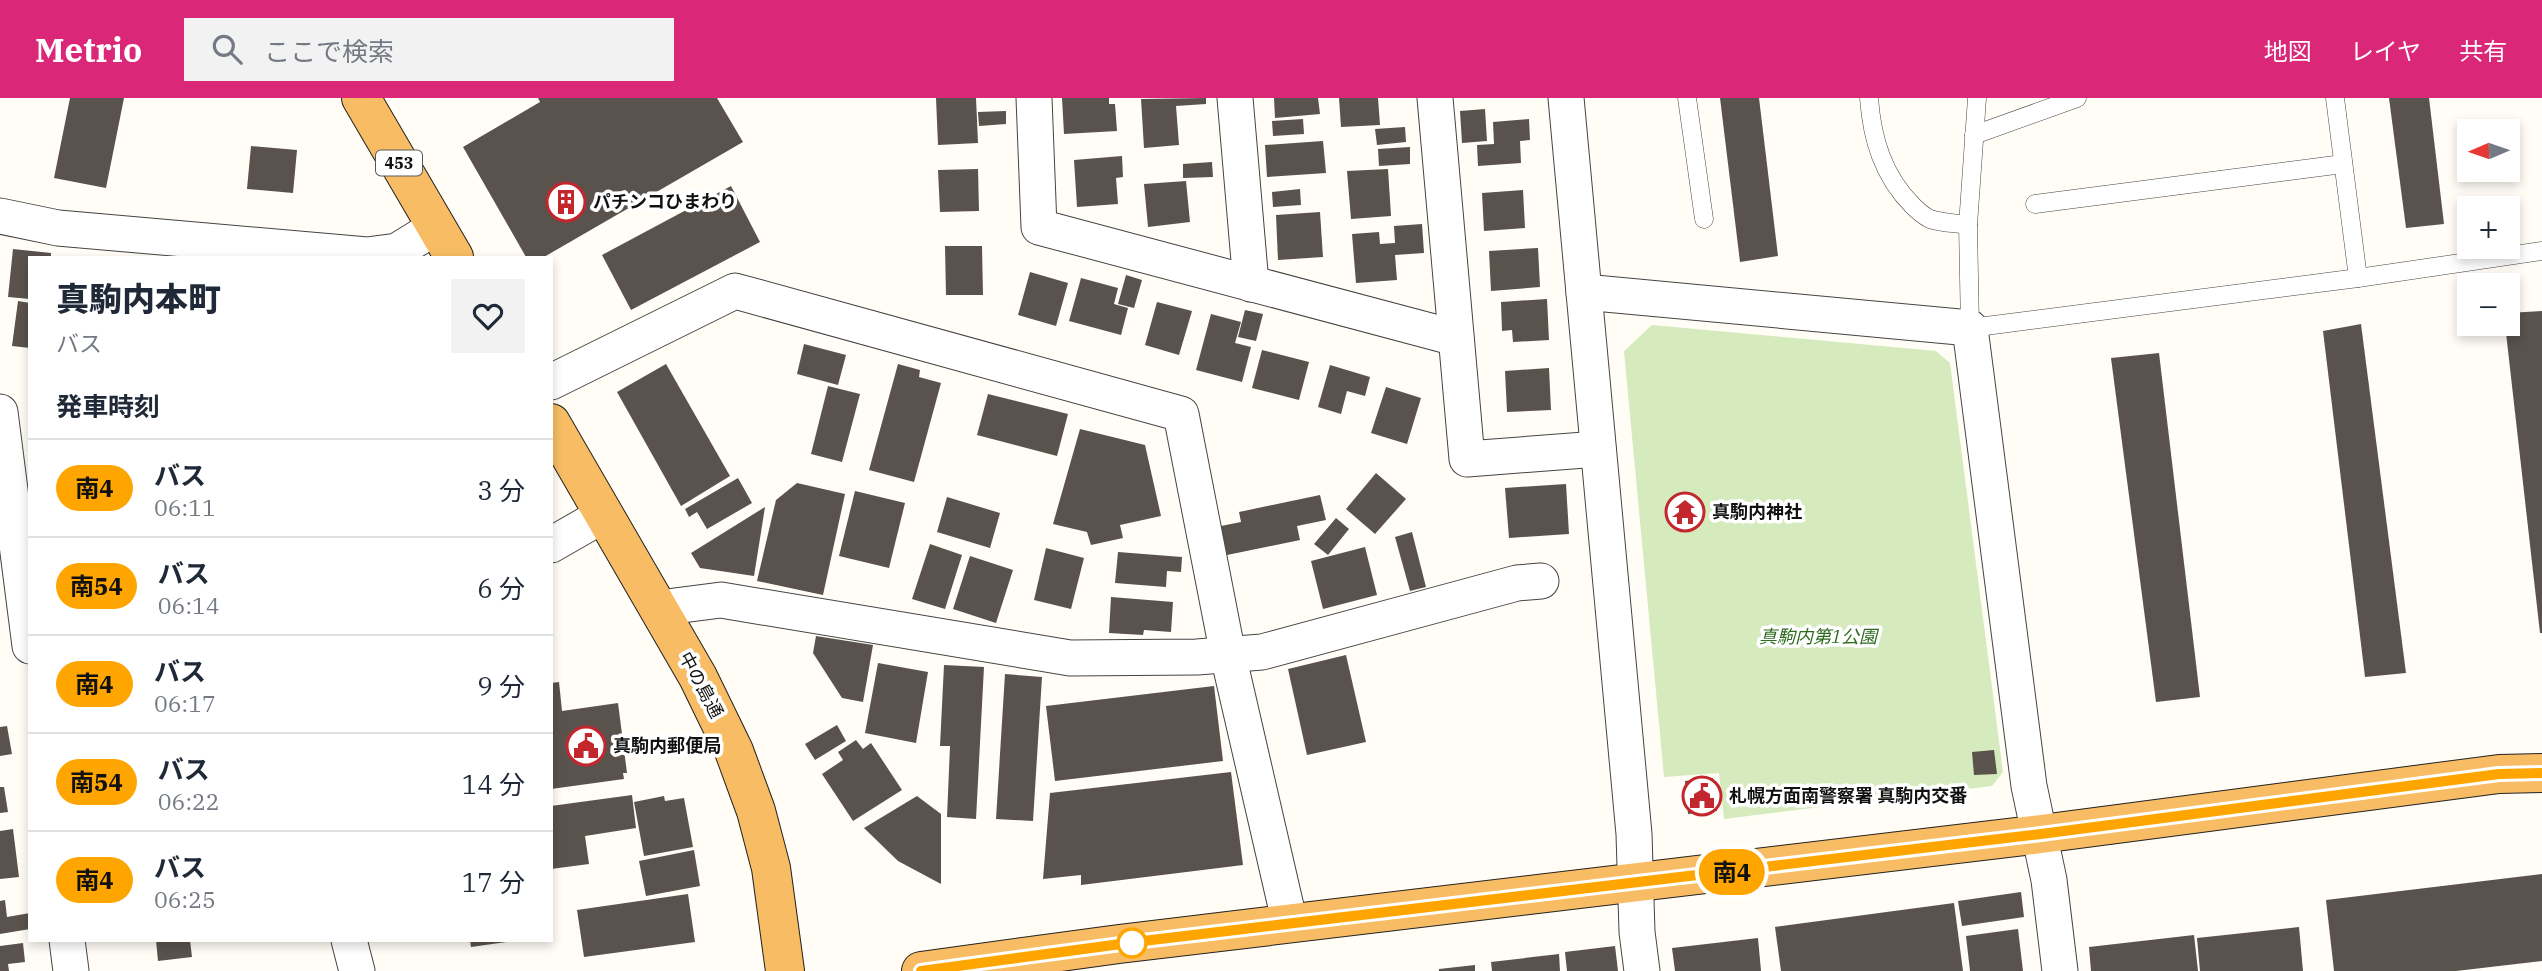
<!DOCTYPE html>
<html lang="ja">
<head>
<meta charset="utf-8">
<style>
  body { margin:0; font-family:"IBM Plex Serif","Noto Sans JP",serif; background:#f2f2f3; color:#1f2937; height:100vh; display:flex; flex-direction:column; font-size:26px; white-space:nowrap }
  * { box-sizing:border-box; margin:0 }
  p { font-size:23px; color:#747a83 }
  .icon { flex:none; width:38px; height:38px; fill:none; stroke:currentColor; stroke-width:2; stroke-linecap:round; stroke-linejoin:round }
  .map { position:relative; flex:1; overflow:hidden }
  .side { position:absolute; left:28px; top:158px; width:525px; height:686px; display:flex; flex-direction:column; background:#fff; border-radius:0px; box-shadow:0 4px 10px #0003 }
  .side>* { flex:none }
  .badge { padding:0 14px; border-radius:23px; font-size:24px; line-height:46px }
  .needle { width:46px; rotate:268deg }
  .fabs { position:absolute; left:2457px; top:21px; display:grid; gap:14px }
  .fabs a { display:grid; place-items:center; width:63px; height:63px; border-radius:0px; background:#fff; box-shadow:0 4px 10px #0003; font-size:35px }
  .map>.badge { position:absolute; translate:-50% -50%; box-shadow:0 0 0 4px #fff }
  h2 { padding:0 28px; font-size:26px; line-height:63px }
  .round { display:grid; place-items:center; flex:none; width:74px; height:74px; border-radius:0px; background:#f2f2f3 }
  .overview { display:flex; align-items:center; justify-content:space-between; height:119px; padding:0 28px }
  h1 { font-size:33px; font-weight:800; line-height:52px }
  ul { padding:0; list-style:none }
  li { display:flex; align-items:center; gap:21px; height:98px; padding:0 28px; border-top:2px solid #e0e1e3 }
  li div { flex:1 }
  li b { display:block; font-size:26px }
  li em { font-style:normal }
  li .badge { min-width:77px; font-weight:700; text-align:center }
  header { display:flex; align-items:center; gap:42px; box-sizing:border-box; height:98px; padding:0 35px; background:#db2777; color:#fff }
  header strong { font-size:33px }
  nav { display:flex; gap:38px; margin-inline-start:auto; font-size:24px }
  .search { width:490px; height:63px; background:#f2f2f3; display:flex; align-items:center; gap:18px; box-sizing:border-box; padding:0 24px; border-radius:0px; color:#747a83; font-size:26px }
  .map>svg:first-child { display:block }
  .green { fill:#d5ebbd }
  .building { fill:#5a524d }
  .lines { fill:none; stroke-linecap:round; stroke-linejoin:round }
  .service-casing { stroke:#444; stroke-width:19 }
  .minor-casing { stroke:#444; stroke-width:37 }
  .trunk-casing { stroke:#222; stroke-width:40 }
  .service { stroke:#fff; stroke-width:18 }
  .minor { stroke:#fff; stroke-width:35 }
  .trunk { stroke:#f7bc64; stroke-width:38 }
  .line-casing { stroke:#fff; stroke-width:16 }
  .line { stroke:#ffa500; stroke-width:10 }
  .stop-dot { fill:#fff; stroke:#ffa500; stroke-width:3.5 }
  .labels { text-anchor:middle; stroke-width:7; stroke-linejoin:round; paint-order:stroke }
  .shield { fill:#fff; stroke:#585858; stroke-width:2 }
  .shield-label { font-size:16px; font-weight:bold; fill:#111 }
  .poi-label { font-size:18px; font-weight:bold; fill:#111; stroke:#fff; text-anchor:start }
  .park-label { font-size:18px; font-style:italic; fill:#2f6b1f; stroke:#fff }
  .street-label { font-size:18px; fill:#111; stroke:#fff }
</style>
</head>
<body>
<header>
<strong>Metrio</strong>
<div class="search"><svg class="icon" aria-label="search" viewBox="0 0 24 24"><circle cx="10" cy="10" r="6"/><path d="M15 15l6 6"/></svg>ここで検索</div>
<nav><a>地図</a><a>レイヤ</a><a>共有</a></nav>
</header>
<div class="map">
<svg width="2542" height="873" viewBox="0 0 2542 873">
  <rect width="100%" height="100%" fill="#fffdf5"/>
  <path class="green" d="M1652,227L1936,253L1950,265L2003,674L1992,688L1724,721L1719,675L1664,679L1624,253Z"/>
  <g class="building">
    <path d="M70,0H124L106,90L54,80Z"/>
    <path d="M538,0H717L743,44L544,159H526L463,49L540,4Z"/>
    <path d="M936,0H976L978,45L938,47Z"/>
    <path d="M1062,0H1109V6H1115L1117,33L1064,36Z"/>
    <path d="M1206,0V6L1176,8L1179,47L1144,50L1141,1Z"/>
    <path d="M1274,0H1318L1320,16L1275,20Z"/>
    <path d="M1339,0H1378L1380,27L1341,29Z"/>
    <path d="M1720,0H1759L1778,158L1740,164Z"/>
    <path d="M2389,0H2429L2444,126L2406,130Z"/>
    <path d="M1485,11L1487,43L1462,45L1460,13Z"/>
    <path d="M1006,13V26L979,28L978,14Z"/>
    <path d="M1303,21L1304,36L1273,38L1272,23Z"/>
    <path d="M1529,21L1530,42L1520,43L1521,65L1478,68L1477,47L1494,46L1493,24Z"/>
    <path d="M1405,29L1406,44L1377,47L1375,31Z"/>
    <path d="M1323,43L1326,75L1267,79L1265,47Z"/>
    <path d="M251,48L297,52L293,95L247,91Z"/>
    <path d="M1410,49V66L1379,68L1378,51Z"/>
    <path d="M1122,58L1123,79L1116,80L1118,106L1077,109L1074,62Z"/>
    <path d="M1212,64L1213,79L1183,80V66Z"/>
    <path d="M978,71L979,113L940,114L938,72Z"/>
    <path d="M1388,71L1391,118L1351,121L1347,73Z"/>
    <path d="M1186,83L1190,124L1148,129L1144,86Z"/>
    <path d="M731,88L760,144L631,212L602,157Z"/>
    <path d="M1300,91L1301,107L1273,109L1272,94Z"/>
    <path d="M1523,92L1525,130L1484,133L1482,95Z"/>
    <path d="M1320,114L1323,159L1278,162L1276,117Z"/>
    <path d="M1422,126L1424,155L1395,157L1397,182L1356,185L1352,136L1379,134L1380,146L1395,145L1394,128Z"/>
    <path d="M945,148H982L983,197H946Z"/>
    <path d="M1538,150L1540,189L1491,193L1489,153Z"/>
    <path d="M13,151L51,155V159H30V201L8,199Z"/>
    <path d="M1030,174L1068,185L1056,228L1018,217Z"/>
    <path d="M1126,177L1142,182L1134,210L1118,206Z"/>
    <path d="M1081,180L1118,190L1114,206L1128,210L1121,237L1069,223Z"/>
    <path d="M1547,201L1549,242L1513,244L1512,232L1502,233L1501,204Z"/>
    <path d="M18,203L30,205V250L12,248Z"/>
    <path d="M1157,204L1192,213L1179,257L1145,247Z"/>
    <path d="M1245,212L1263,216L1256,243L1238,239Z"/>
    <path d="M2542,213V535H2540L2505,226H2508V215Z"/>
    <path d="M1211,216L1241,224L1235,245L1251,249L1242,284L1196,272Z"/>
    <path d="M2361,226L2406,575L2365,579L2323,233Z"/>
    <path d="M804,246L846,257L838,287L797,276Z"/>
    <path d="M1262,252L1309,264L1299,302L1252,290Z"/>
    <path d="M2159,255L2200,599L2156,604L2111,260Z"/>
    <path d="M666,266L730,378L681,408L617,294Z"/>
    <path d="M898,266L920,272L919,279L941,285L914,384L869,372Z"/>
    <path d="M1330,267L1370,279L1365,298L1347,293L1341,316L1318,309Z"/>
    <path d="M1549,270L1551,312L1507,314L1505,273Z"/>
    <path d="M828,288L860,296L842,364L811,356Z"/>
    <path d="M1386,289L1421,300L1407,346L1371,335Z"/>
    <path d="M988,296L1068,316L1057,358L977,337Z"/>
    <path d="M1080,331L1145,347L1161,418L1120,427L1123,440L1091,447L1087,434L1053,426Z"/>
    <path d="M1376,375L1406,401L1375,436L1346,411Z"/>
    <path d="M738,380L752,405L707,431L697,414L689,419L685,411Z"/>
    <path d="M797,385L845,396L823,497L757,483L776,402Z"/>
    <path d="M1566,386L1569,436L1509,440L1505,390Z"/>
    <path d="M855,393L905,405L889,470L839,458Z"/>
    <path d="M1320,397L1326,422L1297,428L1300,442L1227,457L1221,428L1241,424L1239,414Z"/>
    <path d="M1676,398L1695,400L1692,428L1674,426Z"/>
    <path d="M947,399L1000,415L990,450L937,434Z"/>
    <path d="M765,409L754,478L700,470L691,455Z"/>
    <path d="M1336,420L1349,431L1328,457L1314,446Z"/>
    <path d="M1412,434L1426,489L1410,493L1395,439Z"/>
    <path d="M930,446L962,457L945,511L912,501Z"/>
    <path d="M1365,449L1377,497L1323,511L1311,463Z"/>
    <path d="M1046,450L1084,460L1071,511L1034,502Z"/>
    <path d="M1118,454L1182,459L1181,474L1167,473L1166,489L1115,485Z"/>
    <path d="M970,458L1013,472L996,525L953,511Z"/>
    <path d="M1111,499L1173,504L1171,534L1144,532L1143,537L1109,535Z"/>
    <path d="M816,538L873,547L863,604L842,600L813,555Z"/>
    <path d="M1346,557L1366,644L1307,657L1288,571Z"/>
    <path d="M878,565L928,574L916,645L865,635Z"/>
    <path d="M944,567L984,569L976,721L947,719L950,648H940Z"/>
    <path d="M1005,576L1042,579L1033,723L996,721Z"/>
    <path d="M559,584L562,613L618,605L627,675H623L624,681L551,691V585Z"/>
    <path d="M1214,588L1223,663L1055,683L1046,608Z"/>
    <path d="M837,627L846,643L815,662L805,646Z"/>
    <path d="M7,628L12,656L0,658V629Z"/>
    <path d="M856,642L863,651L871,645L902,692L853,723L822,676L843,662L838,654Z"/>
    <path d="M1994,652L1997,676L1974,677L1972,654Z"/>
    <path d="M1231,674L1243,767L1081,787V777L1043,781L1050,695Z"/>
    <path d="M1713,680L1717,713L1688,716L1685,683Z"/>
    <path d="M0,689H4L8,714L0,715Z"/>
    <path d="M632,697L636,730L585,738L589,766L551,771V708Z"/>
    <path d="M664,698L665,703L684,700L693,749L644,758L634,704Z"/>
    <path d="M917,698L941,716V786L898,763L864,730Z"/>
    <path d="M13,731L19,779L0,781V733Z"/>
    <path d="M694,752L700,788L646,798L639,763Z"/>
    <path d="M2542,776V863L2456,873H2334L2326,802Z"/>
    <path d="M2021,794L2024,819L1962,828L1958,803Z"/>
    <path d="M688,796L695,844L584,859L577,812Z"/>
    <path d="M5,802L7,819L30,815V831L0,836V803Z"/>
    <path d="M1954,805L1963,873H1781L1775,829Z"/>
    <path d="M2299,829L2303,873H2200L2197,840Z"/>
    <path d="M2018,831L2023,873H1970L1966,838Z"/>
    <path d="M2194,837L2198,873H2091L2089,849Z"/>
    <path d="M1758,840L1761,873H1675L1672,850Z"/>
    <path d="M156,842H190L192,859L158,863Z"/>
    <path d="M470,842H512L513,843L471,849Z"/>
    <path d="M23,845L25,864L8,866L9,873H0V848Z"/>
    <path d="M1615,848L1618,873H1567L1565,854Z"/>
    <path d="M1559,856L1560,873H1492L1491,864Z"/>
    <path d="M1475,867V873H1439V871Z"/>
  </g>
  <g class="lines">
    <defs>
      <g id="service">
        <path d="M1687,0L1704,121"/>
        <path d="M1869,0C1872,41 1883,78 1913,108C1918,113 1924,118 1930,121C1941,125 1956,125 1968,127"/>
        <path d="M1977,0L1968,127L1970,230L2358,180L2542,153"/>
        <path d="M2335,0L2358,180"/>
        <path d="M1974,37L2077,0"/>
        <path d="M2035,106L2343,66"/>
      </g>
      <g id="minor">
        <path d="M1034,0L1039,129L1456,240"/>
        <path d="M1235,0L1251,186"/>
        <path d="M1435,0L1467,361L1598,351"/>
        <path d="M1566,0L1634,736L1637,834L1642,873"/>
        <path d="M0,118L58,130L367,157L397,153L436,129"/>
        <path d="M1584,194L1970,230L2029,688L2049,782L2060,873"/>
        <path d="M551,284L735,193L1181,316L1228,557L1290,826"/>
        <path d="M0,314L30,548"/>
        <path d="M551,447L605,416"/>
        <path d="M659,510L721,502L1070,560L1197,559L1262,554L1517,485L1541,483"/>
        <path d="M67,842L71,873"/>
        <path d="M349,842L357,873"/>
      </g>
      <g id="trunk">
        <path d="M361,0L454,159"/>
        <path d="M551,325L698,579L734,653L756,713L771,770L785,873"/>
        <path d="M921,873L1119,846L2041,736L2499,676L2542,675"/>
      </g>
    </defs>
    <use href="#service" class="service-casing"/>
    <use href="#minor" class="minor-casing"/>
    <use href="#trunk" class="trunk-casing"/>
    <use href="#service" class="service"/>
    <use href="#minor" class="minor"/>
    <use href="#trunk" class="trunk"/>
  </g>
  <g class="lines">
    <defs>
      <path id="line" d="M921,873L1143,843L2041,736L2499,676L2542,675"/>
    </defs>
    <use href="#line" class="line-casing"/>
    <use href="#line" class="line"/>
  </g>
  <defs>
    <symbol id="building-ring" viewBox="-11 -11 22 22"><circle r="9.5" fill="#fff" stroke="#c4262e" stroke-width="1.5"/><path d="M-4-6H4V6H1V3H-1V6H-4ZM-2.5-4.3h1.7v1.8h-1.7ZM.8-4.3h1.7v1.8H.8ZM-2.5-1h1.7V.8h-1.7ZM.8-1h1.7V.8H.8Z" fill="#c4262e"/></symbol>
    <symbol id="temple-ring" viewBox="-11 -11 22 22"><circle r="9.5" fill="#fff" stroke="#c4262e" stroke-width="1.5"/><path d="M0-6L5-2H3V0L6.5 2.5H4V6H1.5V3h-3V6H-4V2.5H-6.5L-3 0V-2H-5Z" fill="#c4262e"/></symbol>
    <symbol id="civic-ring" viewBox="-11 -11 22 22"><circle r="9.5" fill="#fff" stroke="#c4262e" stroke-width="1.5"/><path d="M-.6-6.5H3V-4.5H.6V-3L4-1V1h2V6H-6V1h2V-1L-.6-3ZM-1.2 2.5V6h2.4V2.5Z" fill="#c4262e"/></symbol>
  </defs>
  <g fill-rule="evenodd">
    <use href="#building-ring" x="544" y="82" width="44" height="44"/>
    <use href="#temple-ring" x="1663" y="392" width="44" height="44"/>
    <use href="#civic-ring" x="564" y="626" width="44" height="44"/>
    <use href="#civic-ring" x="1680" y="676" width="44" height="44"/>
  </g>
  <circle class="stop-dot" cx="1132" cy="845" r="14"/>
  <g class="labels">
    <rect class="shield" x="376" y="52.5" width="46" height="25" rx="5"/>
    <g class="shield-label">
      <text x="399" y="71">453</text>
    </g>
    <g class="poi-label">
      <text x="593" y="110">パチンコひまわり</text>
      <text x="1712" y="420">真駒内神社</text>
      <text x="613" y="654">真駒内郵便局</text>
      <text x="1729" y="704">札幌方面南警察署 真駒内交番</text>
    </g>
    <g class="park-label">
      <text x="1818" y="545">真駒内第1公園</text>
    </g>
    <g class="street-label">
      <text transform="translate(701 587) rotate(62)" y="6">中の島通</text>
    </g>
  </g>
</svg>
<div class="fabs">
<a><svg class="needle" viewBox="-14 -14 28 28"><path d="M0-13l5 13h-10z" fill="#e53935"/><path d="M0 13l5-13h-10z" fill="#747a83"/></svg></a>
<a>+</a>
<a>−</a>
</div>
<b class="badge" style="left:1732px;top:774px;background:#ffa500;color:#111">南4</b>
<section class="side">
<div class="overview"><div><h1>真駒内本町</h1><p>バス</p></div><a class="round"><svg class="icon" aria-label="heart" viewBox="0 0 24 24"><path d="M12 20l-8-8c-3-5 5-10 8-4 3-6 11-1 8 4z"/></svg></a></div>
<h2>発車時刻</h2>
<ul>
<li><span class="badge" style="background:#ffa500;color:#111">南4</span><div><b>バス</b><p>06:11</p></div><em>3 分</em></li>
<li><span class="badge" style="background:#ffa500;color:#111">南54</span><div><b>バス</b><p>06:14</p></div><em>6 分</em></li>
<li><span class="badge" style="background:#ffa500;color:#111">南4</span><div><b>バス</b><p>06:17</p></div><em>9 分</em></li>
<li><span class="badge" style="background:#ffa500;color:#111">南54</span><div><b>バス</b><p>06:22</p></div><em>14 分</em></li>
<li><span class="badge" style="background:#ffa500;color:#111">南4</span><div><b>バス</b><p>06:25</p></div><em>17 分</em></li>
</ul>
</section>
</div>
</body>
</html>
